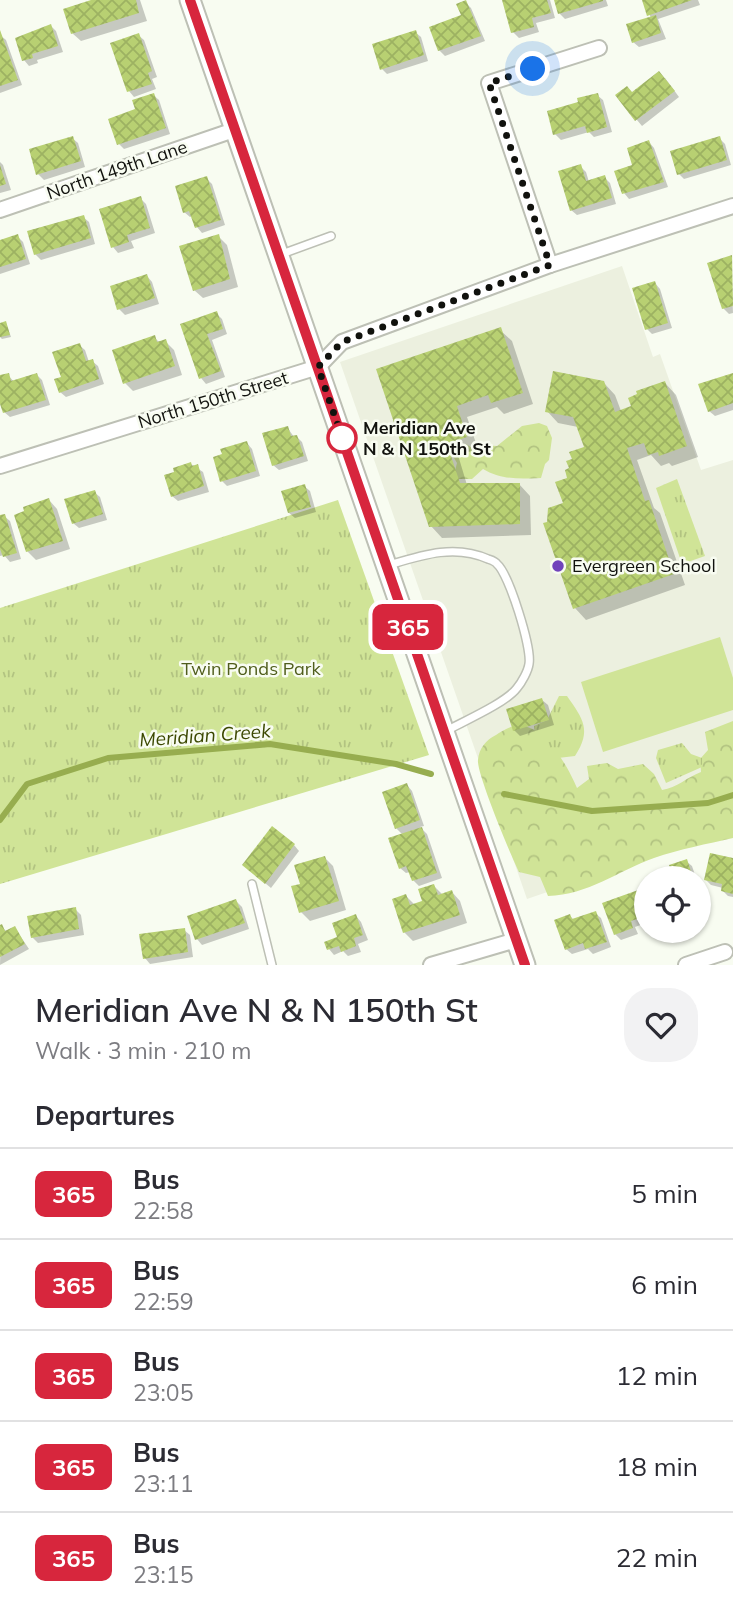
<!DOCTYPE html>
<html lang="en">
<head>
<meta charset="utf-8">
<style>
  body { margin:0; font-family:Mulish,sans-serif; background:#f2f2f3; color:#2b2b33; height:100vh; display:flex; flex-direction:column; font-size:26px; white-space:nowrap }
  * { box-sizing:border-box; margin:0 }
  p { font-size:23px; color:#7c7c81 }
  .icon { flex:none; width:38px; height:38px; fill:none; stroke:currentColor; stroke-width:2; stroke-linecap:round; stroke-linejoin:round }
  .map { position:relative; height:965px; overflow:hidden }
  .sheet { display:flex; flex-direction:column; background:#fff; flex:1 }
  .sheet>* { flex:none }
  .badge { padding:0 14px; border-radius:10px; font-size:24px; line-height:46px }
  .controls { position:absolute; left:634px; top:866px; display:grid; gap:14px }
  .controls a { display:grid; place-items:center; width:77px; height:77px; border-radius:50%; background:#fff; box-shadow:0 2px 5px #0004; font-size:35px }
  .you { position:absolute; width:35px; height:35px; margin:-18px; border:5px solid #fff; border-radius:50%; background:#1a73e8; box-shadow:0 0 0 10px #1a73e833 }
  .map>.badge { position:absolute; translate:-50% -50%; box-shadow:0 0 0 4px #fff }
  h2 { padding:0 35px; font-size:26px; line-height:63px }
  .round { display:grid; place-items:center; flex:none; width:74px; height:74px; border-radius:28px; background:#f2f2f3 }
  .summary { display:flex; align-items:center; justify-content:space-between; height:119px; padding:0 35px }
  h1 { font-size:33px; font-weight:600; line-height:52px }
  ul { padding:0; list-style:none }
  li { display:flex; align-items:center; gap:21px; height:91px; padding:0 35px; border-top:2px solid #e1e1e2 }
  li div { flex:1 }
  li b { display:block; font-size:26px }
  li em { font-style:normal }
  li .badge { min-width:77px; font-weight:700; text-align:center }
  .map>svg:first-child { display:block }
  .built { fill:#ecf0df }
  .forest { fill:url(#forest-crowns) }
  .park { fill:url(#park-tufts) }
  .pitch { fill:#d0e497 }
  .shadow { fill:#0003 }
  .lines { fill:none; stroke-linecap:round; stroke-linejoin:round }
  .stream { stroke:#97ad4f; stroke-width:6 }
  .building { fill:url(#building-cross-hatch) }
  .service-casing { stroke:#bdc0b5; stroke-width:10 }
  .minor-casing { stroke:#bdc0b5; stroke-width:18 }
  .tertiary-casing { stroke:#bdc0b5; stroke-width:23 }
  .service { stroke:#fff; stroke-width:7 }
  .minor { stroke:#fff; stroke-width:14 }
  .tertiary { stroke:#fff; stroke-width:19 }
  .line-casing { stroke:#fff; stroke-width:16 }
  .line { stroke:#d7263d; stroke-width:10 }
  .walk { stroke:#11120e; stroke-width:7; stroke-dasharray:0 12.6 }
  .stop-dot { fill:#fff; stroke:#d7263d; stroke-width:3.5 }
  .poi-dot { fill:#7143bb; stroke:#f8fcf1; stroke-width:2.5 }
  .labels { text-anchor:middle; stroke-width:5; stroke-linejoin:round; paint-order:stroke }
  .street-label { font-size:18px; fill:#11120e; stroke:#f8fcf1 }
  .stop-label { font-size:18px; font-weight:bold; fill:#11120e; stroke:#f8fcf1; text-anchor:start }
  .poi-label { font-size:18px; fill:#11120e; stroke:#f8fcf1; text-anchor:start }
  .park-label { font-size:18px; fill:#505e1c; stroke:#f8fcf1 }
  .water-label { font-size:19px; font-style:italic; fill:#3b4800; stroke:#f8fcf1 }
</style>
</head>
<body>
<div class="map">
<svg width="733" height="965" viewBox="0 0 733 965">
  <defs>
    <pattern id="forest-crowns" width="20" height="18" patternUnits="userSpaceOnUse" patternTransform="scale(1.75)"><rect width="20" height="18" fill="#d0e497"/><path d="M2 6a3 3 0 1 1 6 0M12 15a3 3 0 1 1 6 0" fill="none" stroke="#b2c381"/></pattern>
    <pattern id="park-tufts" width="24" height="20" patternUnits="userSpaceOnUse" patternTransform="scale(1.75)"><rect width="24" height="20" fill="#d0e497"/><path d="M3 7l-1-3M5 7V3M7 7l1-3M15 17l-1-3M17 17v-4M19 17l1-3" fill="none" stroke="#b2c381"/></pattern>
    <pattern id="building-cross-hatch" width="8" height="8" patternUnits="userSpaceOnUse" patternTransform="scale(1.75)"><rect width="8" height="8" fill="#b8d072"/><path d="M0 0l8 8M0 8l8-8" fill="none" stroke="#9db262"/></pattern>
  </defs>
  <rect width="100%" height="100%" fill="#f8fcf1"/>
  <path class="built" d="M622,266L653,357L660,354L701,470L733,460V828L527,899L340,362Z"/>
  <g class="forest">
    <path d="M539,423L547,426L552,438L549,460L545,464L541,478C521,479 501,480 483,469L472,479H457L455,471L457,463L451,453L453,446L466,444L474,449L483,445L497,446L522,426Z"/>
    <path d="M733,721V838C707,844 680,849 654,858C618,871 588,895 548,896L540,877L519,872C511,856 476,772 478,760C479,748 486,740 496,735C501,732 510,726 516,726C544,722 568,767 577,788L589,779L587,766L607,763L618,769L643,764L654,774L662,790C677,788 687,777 701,772L700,759L708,750L705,732Z"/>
  </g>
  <g class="park">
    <path d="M677,479L705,556L682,564L656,488Z"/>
    <path d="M338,500L429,755L0,884V608Z"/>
    <path d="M559,696H567C583,719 592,730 575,756L558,758L545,754L536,743L534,726L547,720Z"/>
    <path d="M682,743L691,754L702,758V767L666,783L656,758L658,750Z"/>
  </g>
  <path class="pitch" d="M720,637L733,678V710L603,752L581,682Z"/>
  <g class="shadow">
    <path d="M97,0H140L147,21L81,41L72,33Z"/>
    <path d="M504,0H550L555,18L536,23L539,32L519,38L513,32Z"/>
    <path d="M556,0H606L608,6L565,19L560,14Z"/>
    <path d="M643,0H698L700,5L658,19L666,39L639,47L633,42L651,18Z"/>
    <path d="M465,2L471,8L485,41L445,56L439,50L463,16Z"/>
    <path d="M51,26L56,31L63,52L37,60L38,63L29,66L24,60Z"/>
    <path d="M415,32L421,37L428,61L387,74L382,69Z"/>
    <path d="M0,35L6,40L22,85L0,93Z"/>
    <path d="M138,35L144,40L157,77L152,79L156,89L134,97L129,91L112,44Z"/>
    <path d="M665,78L679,97L642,126L617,96L632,94Z"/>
    <path d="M153,95L159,100L170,134L124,149L119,144L137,111Z"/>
    <path d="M597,95L603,100L612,132L594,137L589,132L561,140L555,134L580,103Z"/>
    <path d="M72,138L78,143L85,167L44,180L38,174Z"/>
    <path d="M719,138L725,144L731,165L684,179L679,174Z"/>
    <path d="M649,142L654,148L668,187L629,199L624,193Z"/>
    <path d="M0,162L3,165L11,190L0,193Z"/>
    <path d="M580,166L586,172L589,182L604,177L610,183L616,204L577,215L571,210Z"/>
    <path d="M206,178L212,184L225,225L202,233L197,227L193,216L190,217L184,212Z"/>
    <path d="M140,198L146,204L155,233L131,241L134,248L118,253L113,247Z"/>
    <path d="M83,217L89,222L95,244L41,260L35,254Z"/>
    <path d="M17,236L23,242L30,264L0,274V242Z"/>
    <path d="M218,236L227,245L238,287L203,298L194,290Z"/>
    <path d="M731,257L733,313L729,314L723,308Z"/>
    <path d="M147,276L152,282L159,304L125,315L119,309Z"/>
    <path d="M655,283L660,289L672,328L652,334L647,329Z"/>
    <path d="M216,313L222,319L227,334L212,340L225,377L206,384L201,378L182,325Z"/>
    <path d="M6,323L11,337L2,339L0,337V325Z"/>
    <path d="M500,330L512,341L533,404L504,414L497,407L467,417L478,449L458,455L467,485L519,484L530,496L531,535L442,538L431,526L378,370Z"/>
    <path d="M154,337L160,343L165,341L174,350L182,375L133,391L125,383Z"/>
    <path d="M79,345L85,350L89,362L92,361L98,366L104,384L66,397L60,392L63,378Z"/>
    <path d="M8,375L14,382L37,375L42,380L50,405L10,417L4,412L0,399V377Z"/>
    <path d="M733,375V410L715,416L709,411Z"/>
    <path d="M604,383L615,395L621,411L633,407L665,383L676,395L698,457L672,466L669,463L661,466L651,455L637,460L654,508L660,513L685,585L586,620L575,608L565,504L570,479L586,448L578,427L558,423L547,411Z"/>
    <path d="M287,427L294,437H297L302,442L308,461L279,470L273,465Z"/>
    <path d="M247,443L252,449L260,476L227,486L222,481Z"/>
    <path d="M191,464L203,472L209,492L178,501L172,496Z"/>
    <path d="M304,486L310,491L316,512L295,518L289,513Z"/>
    <path d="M94,492L100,497L107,520L79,528L73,523Z"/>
    <path d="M49,500L57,509L70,549L36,560L27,551L26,512Z"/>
    <path d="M4,516L10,521L21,559L10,562L4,555L0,556V517Z"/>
    <path d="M542,700L548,705L554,725L520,736L514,730Z"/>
    <path d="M407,785L412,791L424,826L420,827L427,834L442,878L419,886L413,880L410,872L406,873L400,868L403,835L396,828Z"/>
    <path d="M294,845L299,851L271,888L249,870Z"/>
    <path d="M324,857L333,866L346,910L310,921L301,912L302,885Z"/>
    <path d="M733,859V897L728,896L723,891V888L711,885L706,880Z"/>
    <path d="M686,861L692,866L696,878H665L675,875Z"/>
    <path d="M698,885L703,900L698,901Z"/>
    <path d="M434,886L443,895L452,892L460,901L467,923L413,941L404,932L406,896L415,905L424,902Z"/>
    <path d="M640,891L646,897V923L635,927L638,934L621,940L615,934Z"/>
    <path d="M236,901L242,907L249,929L202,945L197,939Z"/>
    <path d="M75,909L81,915L84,935L38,943L32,937Z"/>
    <path d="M595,913L601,918L611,947L593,954L588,949L572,954L566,949L570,916L574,920Z"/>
    <path d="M356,916L361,922L368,940L358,944L361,952L348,956L343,951L334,955L329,949Z"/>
    <path d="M1,926L7,932L15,928L29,949L0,965Z"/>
    <path d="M184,930L190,935L193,957L150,964L145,958Z"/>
  </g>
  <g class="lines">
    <g class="stream">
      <path d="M504,794L592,811L708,803L733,795"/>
      <path d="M0,820L27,784L108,758L270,744L396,764L431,774"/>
    </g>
  </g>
  <g class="building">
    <path d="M91,0H136L139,13L71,34L63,9Z"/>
    <path d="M466,0L481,36L438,51L429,27L461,15L456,4Z"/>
    <path d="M502,0H547L551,13L532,18L534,27L511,33Z"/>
    <path d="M554,0H603V1L558,14Z"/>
    <path d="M642,0H692L647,16Z"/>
    <path d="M656,15L661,33L632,43L626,24Z"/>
    <path d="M51,24L58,46L32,54L33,58L22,61L15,38Z"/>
    <path d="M0,30L18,80L0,86Z"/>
    <path d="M416,30L424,55L380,70L372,44Z"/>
    <path d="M139,33L152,71L148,73L152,84L127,92L110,43Z"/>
    <path d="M659,71L675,91L635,121L615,95L627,86L632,92Z"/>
    <path d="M154,93L166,128L117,145L108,119L135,109L132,100Z"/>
    <path d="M598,93L607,127L587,133L585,126L553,135L547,111L578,102L577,98Z"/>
    <path d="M73,136L81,161L36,175L29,149Z"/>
    <path d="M720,136L727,160L677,175L670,151Z"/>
    <path d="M649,140L664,182L622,194L614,171L632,165L627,148Z"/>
    <path d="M581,164L586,181L605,175L612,198L570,211L558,171Z"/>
    <path d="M0,165L6,184L0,186Z"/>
    <path d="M207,176L221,220L195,228L189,211L183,213L175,186Z"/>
    <path d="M141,196L150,228L127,235L129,242L111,248L99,209Z"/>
    <path d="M84,215L91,238L34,255L27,231Z"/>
    <path d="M18,234L26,259L0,267V240Z"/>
    <path d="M219,234L230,279L193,291L179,246Z"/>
    <path d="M732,255L733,306L722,309L707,263Z"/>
    <path d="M147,274L155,298L117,310L110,286Z"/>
    <path d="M655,281L668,323L645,330L632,288Z"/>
    <path d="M217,311L223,329L207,334L221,371L199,379L180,324Z"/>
    <path d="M6,321L10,335L0,337V323Z"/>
    <path d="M501,327L523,393L491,403L488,395L457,406L467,437L447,444L460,483H520V524L429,527L376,369Z"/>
    <path d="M155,335L157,342L166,339L175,366L123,384L112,350Z"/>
    <path d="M80,343L86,361L93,359L99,379L59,393L54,379L61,377L52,352Z"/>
    <path d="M553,371L604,381L615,412L631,406L628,398L637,394L636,391L665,381L687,446L659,456L658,452L648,455L644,443L627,448L645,501L649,500L674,574L573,609L543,523L547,522L548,508L563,503L555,482L567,478L565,470L569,468L566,461L572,459L569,452L584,447L573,417L545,412Z"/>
    <path d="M9,373L11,381L37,373L46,400L3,413L0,404V375Z"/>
    <path d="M733,373V403L708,412L698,384Z"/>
    <path d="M288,426L291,436L297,435L304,456L272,466L262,433Z"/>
    <path d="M247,441L256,471L220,482L213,457L222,454L220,449Z"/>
    <path d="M191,462L192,466L198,464L204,486L171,497L164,475L174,472L173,468Z"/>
    <path d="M305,484L311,507L288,513L281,491Z"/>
    <path d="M95,490L103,514L72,524L64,499Z"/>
    <path d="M49,498L63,541L26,552L14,515L24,511L23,507Z"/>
    <path d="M5,514L17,553L3,557L0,549V515Z"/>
    <path d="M542,698L549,720L513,731L506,709Z"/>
    <path d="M407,783L420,820L395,829L382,792Z"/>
    <path d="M272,826L295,844L265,884L242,865Z"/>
    <path d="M422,827L437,873L412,881L406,866L399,869L388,838Z"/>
    <path d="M710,853L733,858V894L721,891L722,884L704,880Z"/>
    <path d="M325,856L339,901L299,913L291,886L300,884L294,865Z"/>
    <path d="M687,859L693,878H661L672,874L669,865Z"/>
    <path d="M434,884L438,895L452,890L460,915L403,933L392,899L406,894L410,905L422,901L418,889Z"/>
    <path d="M641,889L646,903V916L631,921L633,928L614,935L602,903Z"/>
    <path d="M236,899L245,923L195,940L187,916Z"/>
    <path d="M76,907L79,929L31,938L27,916Z"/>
    <path d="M596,911L607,942L585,949L583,943L565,950L554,920L570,914L572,919Z"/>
    <path d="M356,914L363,935L354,938L356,946L341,952L339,946L327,950L324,942L337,937L332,923Z"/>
    <path d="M2,924L5,931L15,926L25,944L0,957V925Z"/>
    <path d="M185,928L188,952L143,959L139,934Z"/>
  </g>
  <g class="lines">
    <defs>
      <g id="service">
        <path d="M279,255L331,236"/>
        <path d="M389,565C422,555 455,544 488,559C491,560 495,561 497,564C509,574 532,648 529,664C528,671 522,682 517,688C506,703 462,722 444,732"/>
        <path d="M252,884L272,965"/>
      </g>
      <g id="minor">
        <path d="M0,210L234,130"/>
        <path d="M550,265L489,83L599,48"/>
        <path d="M0,466L318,367L342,342L550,265L733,206"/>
        <path d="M431,965L516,940"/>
        <path d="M686,965L725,952"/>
      </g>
      <path id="tertiary" d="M190,0L525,965"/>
    </defs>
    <use href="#service" class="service-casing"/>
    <use href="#minor" class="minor-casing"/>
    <use href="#tertiary" class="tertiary-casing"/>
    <use href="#service" class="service"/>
    <use href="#minor" class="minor"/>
    <use href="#tertiary" class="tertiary"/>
  </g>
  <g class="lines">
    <defs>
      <path id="line" d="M190,0L525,965"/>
    </defs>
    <use href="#line" class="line-casing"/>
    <use href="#line" class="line"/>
    <path class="walk" d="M342,438L346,449L318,367L342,342L550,265L489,83L533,69"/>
  </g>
  <circle class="stop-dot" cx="342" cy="438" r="14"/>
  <circle class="poi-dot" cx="558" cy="566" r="7"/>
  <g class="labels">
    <g class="street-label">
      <text transform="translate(117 170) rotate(-19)" y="6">North 149th Lane</text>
      <text transform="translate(213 400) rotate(-17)" y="6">North 150th Street</text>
    </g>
    <g class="stop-label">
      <text x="363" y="434">Meridian Ave<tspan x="363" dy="21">N &amp; N 150th St</tspan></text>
    </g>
    <g class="poi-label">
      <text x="572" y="572">Evergreen School</text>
    </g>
    <g class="park-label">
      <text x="251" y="675">Twin Ponds Park</text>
    </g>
    <g class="water-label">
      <text transform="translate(205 735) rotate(-4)" y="7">Meridian Creek</text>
    </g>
  </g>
</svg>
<div class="controls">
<a><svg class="icon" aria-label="locate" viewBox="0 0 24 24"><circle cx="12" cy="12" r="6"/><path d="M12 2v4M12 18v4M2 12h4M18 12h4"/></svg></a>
</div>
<div class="you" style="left:533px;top:69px"></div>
<b class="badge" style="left:408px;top:627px;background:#d7263d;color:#fff">365</b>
</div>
<section class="sheet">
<div class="summary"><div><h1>Meridian Ave N &amp; N 150th St</h1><p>Walk · 3 min · 210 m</p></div><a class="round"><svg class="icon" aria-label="heart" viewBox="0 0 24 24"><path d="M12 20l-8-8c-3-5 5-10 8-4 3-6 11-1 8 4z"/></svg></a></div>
<h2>Departures</h2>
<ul>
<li><span class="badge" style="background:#d7263d;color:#fff">365</span><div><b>Bus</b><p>22:58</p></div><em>5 min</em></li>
<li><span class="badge" style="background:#d7263d;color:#fff">365</span><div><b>Bus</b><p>22:59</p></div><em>6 min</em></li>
<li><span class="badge" style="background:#d7263d;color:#fff">365</span><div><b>Bus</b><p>23:05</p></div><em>12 min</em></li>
<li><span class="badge" style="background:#d7263d;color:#fff">365</span><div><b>Bus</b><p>23:11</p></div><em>18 min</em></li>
<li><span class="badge" style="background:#d7263d;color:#fff">365</span><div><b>Bus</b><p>23:15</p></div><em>22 min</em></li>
</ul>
</section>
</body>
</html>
